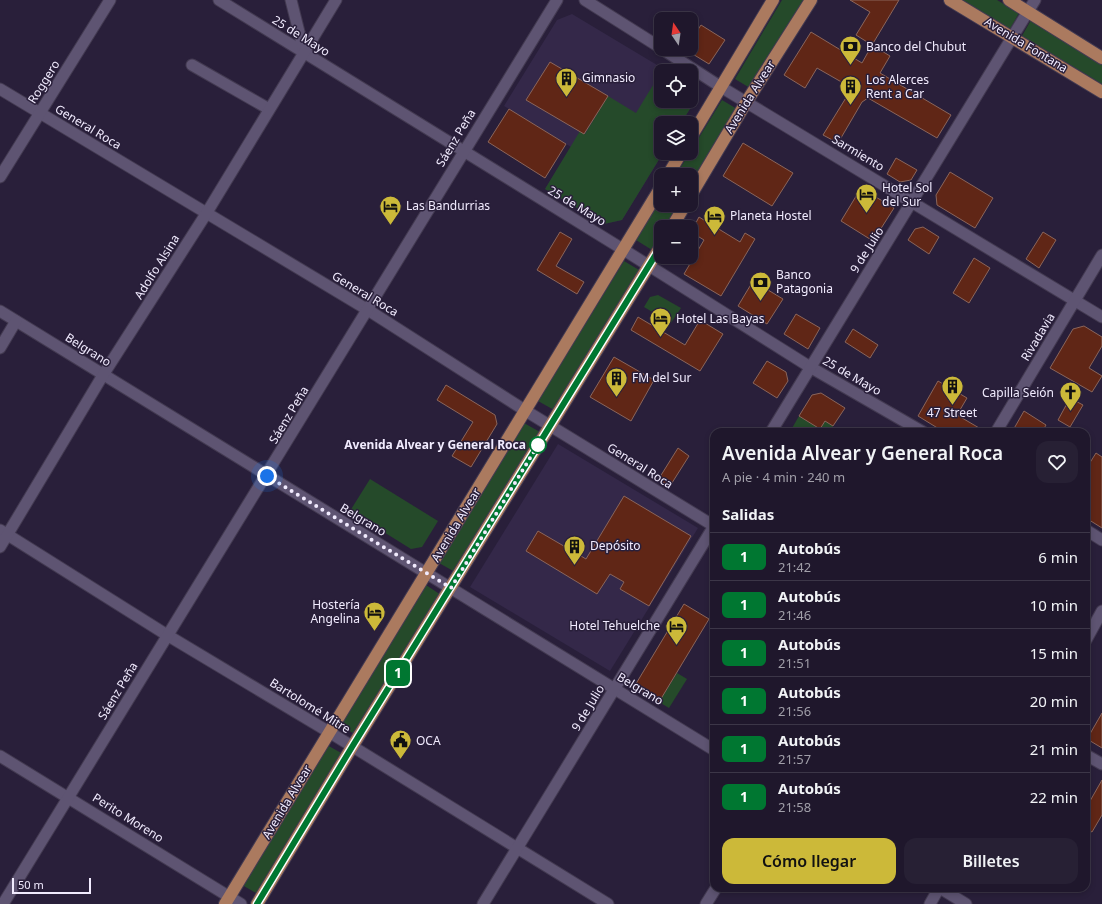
<!DOCTYPE html>
<html lang="es">
<head>
<meta charset="utf-8">
<style>
  body { margin:0; font-family:"Noto Sans",sans-serif; background:#272034; color:#f1f3f6; height:100vh; display:flex; flex-direction:column; font-size:15px; white-space:nowrap }
  * { box-sizing:border-box; margin:0 }
  p { font-size:13px; color:#a19fa9 }
  .icon { flex:none; width:22px; height:22px; fill:none; stroke:currentColor; stroke-width:2; stroke-linecap:round; stroke-linejoin:round }
  .map { position:relative; flex:1; overflow:hidden }
  .side { position:absolute; left:710px; top:428px; width:380px; height:464px; display:flex; flex-direction:column; background:#1f172c; border-radius:12px; box-shadow:0 2px 6px #0003,0 0 0 1px #3c3648 }
  .side>* { flex:none }
  .badge { padding:0 8px; border-radius:6px; font-size:14px; line-height:26px }
  .needle { width:26px; rotate:347deg }
  .fabs { position:absolute; left:654px; top:12px; display:grid; gap:8px }
  .fabs a { display:grid; place-items:center; width:44px; height:44px; border-radius:8px; background:#1f172c; box-shadow:0 2px 6px #0003,0 0 0 1px #3c3648; font-size:20px }
  .scale { position:absolute; left:12px; bottom:10px; width:79px; box-sizing:border-box; padding-left:4px; border:2px solid #f1ebfe; border-top:0; font-size:11px; line-height:14px; white-space:nowrap; color:#f1ebfe; -webkit-text-stroke:3px #291f3a; paint-order:stroke }
  .you { position:absolute; width:20px; height:20px; margin:-10px; border:3px solid #fff; border-radius:50%; background:#1a73e8; box-shadow:0 0 0 6px #1a73e833 }
  .map>.badge { position:absolute; translate:-50% -50%; box-shadow:0 0 0 2px #fff }
  h2 { padding:0 12px; font-size:15px; line-height:36px }
  .round { display:grid; place-items:center; flex:none; width:42px; height:42px; border-radius:12px; background:#272034 }
  .headline { display:flex; align-items:center; justify-content:space-between; height:68px; padding:0 12px }
  h1 { font-size:19px; font-weight:600; line-height:30px }
  .cta { display:flex; gap:8px; margin-top:auto; padding:8px 12px }
  .cta a { flex:1; height:46px; border-radius:12px; background:#ccb939; color:#111; font-size:16px; font-weight:600; line-height:46px; text-align:center }
  .cta a+a { background:#272034; color:#f1f3f6 }
  ul { padding:0; list-style:none }
  li { display:flex; align-items:center; gap:12px; height:48px; padding:0 12px; border-top:1px solid #3c3648 }
  li div { flex:1 }
  li b { display:block; font-size:15px }
  li em { font-style:normal }
  li .badge { min-width:44px; font-weight:700; text-align:center }
  .map>svg:first-child { display:block }
  .built { fill:#342849 }
  .green { fill:#254a2a }
  .building { fill:#602616; stroke:#8a655b }
  .lines { fill:none; stroke-linecap:round; stroke-linejoin:round }
  .minor-casing { stroke:#433a51; stroke-width:13 }
  .major-casing { stroke:#433a51; stroke-width:14 }
  .minor { stroke:#5e5472; stroke-width:11 }
  .major { stroke:#ab7a5f; stroke-width:12 }
  .line-casing { stroke:#fff; stroke-width:9 }
  .line { stroke:#007731; stroke-width:6 }
  .walk { stroke:#f1ebfe; stroke-width:4; stroke-dasharray:0 7.2 }
  .stop-dot { fill:#fff; stroke:#007731; stroke-width:2 }
  .labels { text-anchor:middle; stroke-width:3; stroke-linejoin:round; paint-order:stroke }
  .street-label { font-size:12px; fill:#f1ebfe; stroke:#291f3a }
  .poi-label { font-size:12px; fill:#f1ebfe; stroke:#291f3a; text-anchor:start }
  .stop-label { font-size:12px; font-weight:bold; fill:#f1ebfe; stroke:#291f3a; text-anchor:end }
</style>
</head>
<body>
<div class="map">
<svg width="1102" height="904" viewBox="0 0 1102 904">
  <rect width="100%" height="100%" fill="#291f3a"/>
  <g class="built">
    <path d="M572,14L667,71H661V101H691V89L695,101L681,123H661V153H663L622,220L604,224L545,189L571,147L504,106L557,20Z"/>
    <path d="M558,444L698,528L610,671L470,587Z"/>
  </g>
  <g class="green">
    <path d="M782,0H804L750,88L735,79Z"/>
    <path d="M962,0H997L1019,13L1010,29Z"/>
    <path d="M1031,20L1102,63V84L1022,36Z"/>
    <path d="M661,72V101H691V89L695,101L681,123H661V153H663L622,220L604,224L545,189L580,131L585,134L608,96L636,113Z"/>
    <path d="M722,100L737,109L691,185V175H676Z"/>
    <path d="M661,199V205H679L665,227H661V234L652,250L636,240Z"/>
    <path d="M624,261L639,270L554,410L538,401Z"/>
    <path d="M658,295L681,308L671,323L644,307L650,297Z"/>
    <path d="M799,416L820,429L825,421L833,426L829,432H794L791,430Z"/>
    <path d="M524,423L540,432L455,572L439,563Z"/>
    <path d="M370,479L438,521L422,547L411,549L350,511Z"/>
    <path d="M426,585L441,595L356,735L340,725Z"/>
    <path d="M677,673L687,679L669,708L659,702Z"/>
    <path d="M327,745L343,754L258,894L242,885Z"/>
  </g>
  <g class="building">
    <path d="M850,0H899L872,45L856,35L870,12Z"/>
    <path d="M701,25L725,40L709,64L691,53V40Z"/>
    <path d="M811,32L862,63L872,45L890,56L880,73L951,115L937,138L868,98L862,102L838,143L823,135L852,88L817,68L805,88L784,75Z"/>
    <path d="M550,62L608,96L584,134L526,100Z"/>
    <path d="M509,109L566,144L545,178L488,142Z"/>
    <path d="M743,143L793,173L772,206L723,176Z"/>
    <path d="M896,158L917,170L911,180L900,182L887,174Z"/>
    <path d="M950,172L993,198L975,228L937,205L936,195Z"/>
    <path d="M861,188L894,208L873,241L841,221Z"/>
    <path d="M699,217L740,242L745,233L755,239L721,296L684,274L704,240L691,232Z"/>
    <path d="M923,227L939,237L929,254L908,240L915,229Z"/>
    <path d="M560,232L572,239L556,266L584,282L577,294L537,270Z"/>
    <path d="M1043,232L1056,240L1039,268L1026,259Z"/>
    <path d="M974,258L990,268L969,303L953,293Z"/>
    <path d="M753,281L783,299L767,324L738,306Z"/>
    <path d="M796,314L820,328L808,349L784,334Z"/>
    <path d="M638,317L685,345L700,320L723,334L700,371L631,330Z"/>
    <path d="M1084,326L1102,337V346L1089,368L1102,376L1092,392L1050,368L1073,329Z"/>
    <path d="M853,329L878,345L870,358L845,342Z"/>
    <path d="M614,357L654,380L631,421L590,397Z"/>
    <path d="M767,361L786,372L788,381L777,398L753,383Z"/>
    <path d="M938,381L967,398L957,415L986,432H944L918,416Z"/>
    <path d="M446,385L495,415L497,424L471,467L452,456L473,422L437,400Z"/>
    <path d="M821,393L845,408L833,426L825,421L820,429L799,416L812,395Z"/>
    <path d="M1070,398L1083,405L1070,427L1058,420Z"/>
    <path d="M1024,411L1046,425L1042,432H1012Z"/>
    <path d="M678,448L689,456L670,486L658,480Z"/>
    <path d="M1096,453L1102,457V528L1086,518V469Z"/>
    <path d="M624,496L691,536L649,606L620,589L624,582L610,574L597,594L526,551L538,531L586,559Z"/>
    <path d="M684,604L709,619L659,702L634,687Z"/>
    <path d="M1102,713V748L1087,739Z"/>
    <path d="M1102,780V815L1092,832L1086,829V808Z"/>
  </g>
  <g class="lines">
    <defs>
      <g id="minor">
        <path d="M219,0L624,250L810,367L923,432"/>
        <path d="M291,0L304,52"/>
        <path d="M585,0L661,48"/>
        <path d="M662,49L721,87L1102,317"/>
        <path d="M192,65L269,109"/>
        <path d="M0,89L368,310L526,411L714,526"/>
        <path d="M0,177L110,0"/>
        <path d="M0,311L714,750"/>
        <path d="M0,348L16,321"/>
        <path d="M771,432L1035,0"/>
        <path d="M996,432L1102,255"/>
        <path d="M0,530L167,635L329,732L608,904"/>
        <path d="M1086,530L1102,540"/>
        <path d="M0,547L103,375L206,214L336,0"/>
        <path d="M1086,640L1102,611"/>
        <path d="M1086,755L1102,764"/>
        <path d="M0,756L241,904"/>
        <path d="M940,888L966,904"/>
        <path d="M3,904L557,0"/>
        <path d="M483,904L714,526"/>
        <path d="M706,904L716,888"/>
        <path d="M930,904L939,888"/>
      </g>
      <g id="major">
        <path d="M950,0L1102,92"/>
        <path d="M1009,0L1102,58"/>
        <path d="M691,137L773,0"/>
        <path d="M668,175L681,153"/>
        <path d="M691,195L747,101L811,0"/>
        <path d="M672,227L685,205"/>
        <path d="M225,904L661,187"/>
        <path d="M257,904L352,747L661,246"/>
      </g>
    </defs>
    <use href="#minor" class="minor-casing"/>
    <use href="#major" class="major-casing"/>
    <use href="#minor" class="minor"/>
    <use href="#major" class="major"/>
  </g>
  <g class="lines">
    <defs>
      <path id="line" d="M257,904L352,747L661,246"/>
    </defs>
    <use href="#line" class="line-casing"/>
    <use href="#line" class="line"/>
    <path class="walk" d="M267,476L451,588L538,445"/>
  </g>
  <defs>
    <symbol id="bank-pin" viewBox="-11 -11 22 30"><path d="M0 17L-7.5 6A9.5 9.5 0 1 1 7.5 6Z" fill="#ccb939" stroke="#291f3a"/><path d="M-6-4H6V4H-6ZM0-2.3a2.3 2.3 0 1 0 0 4.6a2.3 2.3 0 1 0 0-4.6Z" fill="#111"/></symbol>
    <symbol id="building-pin" viewBox="-11 -11 22 30"><path d="M0 17L-7.5 6A9.5 9.5 0 1 1 7.5 6Z" fill="#ccb939" stroke="#291f3a"/><path d="M-4-6H4V6H1V3H-1V6H-4ZM-2.5-4.3h1.7v1.8h-1.7ZM.8-4.3h1.7v1.8H.8ZM-2.5-1h1.7V.8h-1.7ZM.8-1h1.7V.8H.8Z" fill="#111"/></symbol>
    <symbol id="hotel-pin" viewBox="-11 -11 22 30"><path d="M0 17L-7.5 6A9.5 9.5 0 1 1 7.5 6Z" fill="#ccb939" stroke="#291f3a"/><path d="M-6-4.5h1.5V1H6V5H4.5V3h-9V5H-6ZM-4 0a1.8 1.8 0 1 1 3.6 0ZM.5 0V-2.5h3Q6-2.5 6 0Z" fill="#111"/></symbol>
    <symbol id="church-pin" viewBox="-11 -11 22 30"><path d="M0 17L-7.5 6A9.5 9.5 0 1 1 7.5 6Z" fill="#ccb939" stroke="#291f3a"/><path d="M-1.2-6h2.4v3.5h3.3v2.4h-3.3V6h-2.4V-.1h-3.3v-2.4h3.3Z" fill="#111"/></symbol>
    <symbol id="civic-pin" viewBox="-11 -11 22 30"><path d="M0 17L-7.5 6A9.5 9.5 0 1 1 7.5 6Z" fill="#ccb939" stroke="#291f3a"/><path d="M-.6-6.5H3V-4.5H.6V-3L4-1V1h2V6H-6V1h2V-1L-.6-3ZM-1.2 2.5V6h2.4V2.5Z" fill="#111"/></symbol>
  </defs>
  <g fill-rule="evenodd">
    <use href="#bank-pin" x="838" y="34" width="25" height="34"/>
    <use href="#building-pin" x="554" y="66" width="25" height="34"/>
    <use href="#building-pin" x="838" y="74" width="25" height="34"/>
    <use href="#hotel-pin" x="854" y="182" width="25" height="34"/>
    <use href="#hotel-pin" x="378" y="194" width="25" height="34"/>
    <use href="#hotel-pin" x="702" y="204" width="25" height="34"/>
    <use href="#bank-pin" x="748" y="270" width="25" height="34"/>
    <use href="#hotel-pin" x="648" y="306" width="25" height="34"/>
    <use href="#building-pin" x="604" y="366" width="25" height="34"/>
    <use href="#building-pin" x="940" y="374" width="25" height="34"/>
    <use href="#church-pin" x="1058" y="380" width="25" height="34"/>
    <use href="#building-pin" x="562" y="534" width="25" height="34"/>
    <use href="#hotel-pin" x="362" y="600" width="25" height="34"/>
    <use href="#hotel-pin" x="664" y="614" width="25" height="34"/>
    <use href="#civic-pin" x="388" y="728" width="25" height="34"/>
  </g>
  <circle class="stop-dot" cx="538" cy="445" r="8"/>
  <g class="labels">
    <g class="street-label">
      <text transform="translate(301 36) rotate(32)" y="4">25 de Mayo</text>
      <text transform="translate(1026 45) rotate(31)" y="4">Avenida Fontana</text>
      <text transform="translate(44 82) rotate(-58)" y="4">Roggero</text>
      <text transform="translate(750 97) rotate(-58)" y="4">Avenida Alvear</text>
      <text transform="translate(88 127) rotate(31)" y="4">General Roca</text>
      <text transform="translate(456 138) rotate(-59)" y="4">Sáenz Peña</text>
      <text transform="translate(858 153) rotate(31)" y="4">Sarmiento</text>
      <text transform="translate(577 206) rotate(31)" y="4">25 de Mayo</text>
      <text transform="translate(867 250) rotate(-58)" y="4">9 de Julio</text>
      <text transform="translate(157 267) rotate(-58)" y="4">Adolfo Alsina</text>
      <text transform="translate(365 294) rotate(31)" y="4">General Roca</text>
      <text transform="translate(1038 337) rotate(-59)" y="4">Rivadavia</text>
      <text transform="translate(88 350) rotate(32)" y="4">Belgrano</text>
      <text transform="translate(852 376) rotate(30)" y="4">25 de Mayo</text>
      <text transform="translate(289 415) rotate(-59)" y="4">Sáenz Peña</text>
      <text transform="translate(640 466) rotate(32)" y="4">General Roca</text>
      <text transform="translate(363 520) rotate(31)" y="4">Belgrano</text>
      <text transform="translate(456 525) rotate(-59)" y="4">Avenida Alvear</text>
      <text transform="translate(640 689) rotate(31)" y="4">Belgrano</text>
      <text transform="translate(118 691) rotate(-59)" y="4">Sáenz Peña</text>
      <text transform="translate(310 706) rotate(32)" y="4">Bartolomé Mitre</text>
      <text transform="translate(588 708) rotate(-59)" y="4">9 de Julio</text>
      <text transform="translate(287 802) rotate(-59)" y="4">Avenida Alvear</text>
      <text transform="translate(128 818) rotate(32)" y="4">Perito Moreno</text>
    </g>
    <g class="poi-label">
      <text x="866" y="51">Banco del Chubut</text>
      <text x="582" y="82">Gimnasio</text>
      <text x="866" y="84">Los Alerces<tspan x="866" dy="14">Rent a Car</tspan></text>
      <text x="882" y="192">Hotel Sol<tspan x="882" dy="14">del Sur</tspan></text>
      <text x="406" y="210">Las Bandurrias</text>
      <text x="730" y="220">Planeta Hostel</text>
      <text x="776" y="279">Banco<tspan x="776" dy="14">Patagonia</tspan></text>
      <text x="676" y="323">Hotel Las Bayas</text>
      <text x="632" y="382">FM del Sur</text>
      <text x="1054" y="397" text-anchor="end">Capilla Seión</text>
      <text x="952" y="417" text-anchor="middle">47 Street</text>
      <text x="590" y="550">Depósito</text>
      <text x="360" y="609" text-anchor="end">Hostería<tspan x="360" dy="14">Angelina</tspan></text>
      <text x="660" y="630" text-anchor="end">Hotel Tehuelche</text>
      <text x="416" y="745">OCA</text>
    </g>
    <g class="stop-label">
      <text x="526" y="449">Avenida Alvear y General Roca</text>
    </g>
  </g>
</svg>
<div class="fabs">
<a><svg class="needle" viewBox="-14 -14 28 28"><path d="M0-13l5 13h-10z" fill="#e53935"/><path d="M0 13l5-13h-10z" fill="#a19fa9"/></svg></a>
<a><svg class="icon" aria-label="locate" viewBox="0 0 24 24"><circle cx="12" cy="12" r="6"/><path d="M12 2v4M12 18v4M2 12h4M18 12h4"/></svg></a>
<a><svg class="icon" aria-label="layers" viewBox="0 0 24 24"><path d="M12 4l9 5-9 5-9-5zM3 14l9 5 9-5"/></svg></a>
<a>+</a>
<a>−</a>
</div>
<div class="scale">50 m</div>
<div class="you" style="left:267px;top:476px"></div>
<b class="badge" style="left:398px;top:673px;background:#007731;color:#fff">1</b>
<section class="side">
<div class="headline"><div><h1>Avenida Alvear y General Roca</h1><p>A pie · 4 min · 240 m</p></div><a class="round"><svg class="icon" aria-label="heart" viewBox="0 0 24 24"><path d="M12 20l-8-8c-3-5 5-10 8-4 3-6 11-1 8 4z"/></svg></a></div>
<h2>Salidas</h2>
<ul>
<li><span class="badge" style="background:#007731;color:#fff">1</span><div><b>Autobús</b><p>21:42</p></div><em>6 min</em></li>
<li><span class="badge" style="background:#007731;color:#fff">1</span><div><b>Autobús</b><p>21:46</p></div><em>10 min</em></li>
<li><span class="badge" style="background:#007731;color:#fff">1</span><div><b>Autobús</b><p>21:51</p></div><em>15 min</em></li>
<li><span class="badge" style="background:#007731;color:#fff">1</span><div><b>Autobús</b><p>21:56</p></div><em>20 min</em></li>
<li><span class="badge" style="background:#007731;color:#fff">1</span><div><b>Autobús</b><p>21:57</p></div><em>21 min</em></li>
<li><span class="badge" style="background:#007731;color:#fff">1</span><div><b>Autobús</b><p>21:58</p></div><em>22 min</em></li>
</ul>
<div class="cta"><a>Cómo llegar</a><a>Billetes</a></div>
</section>
</div>
</body>
</html>
